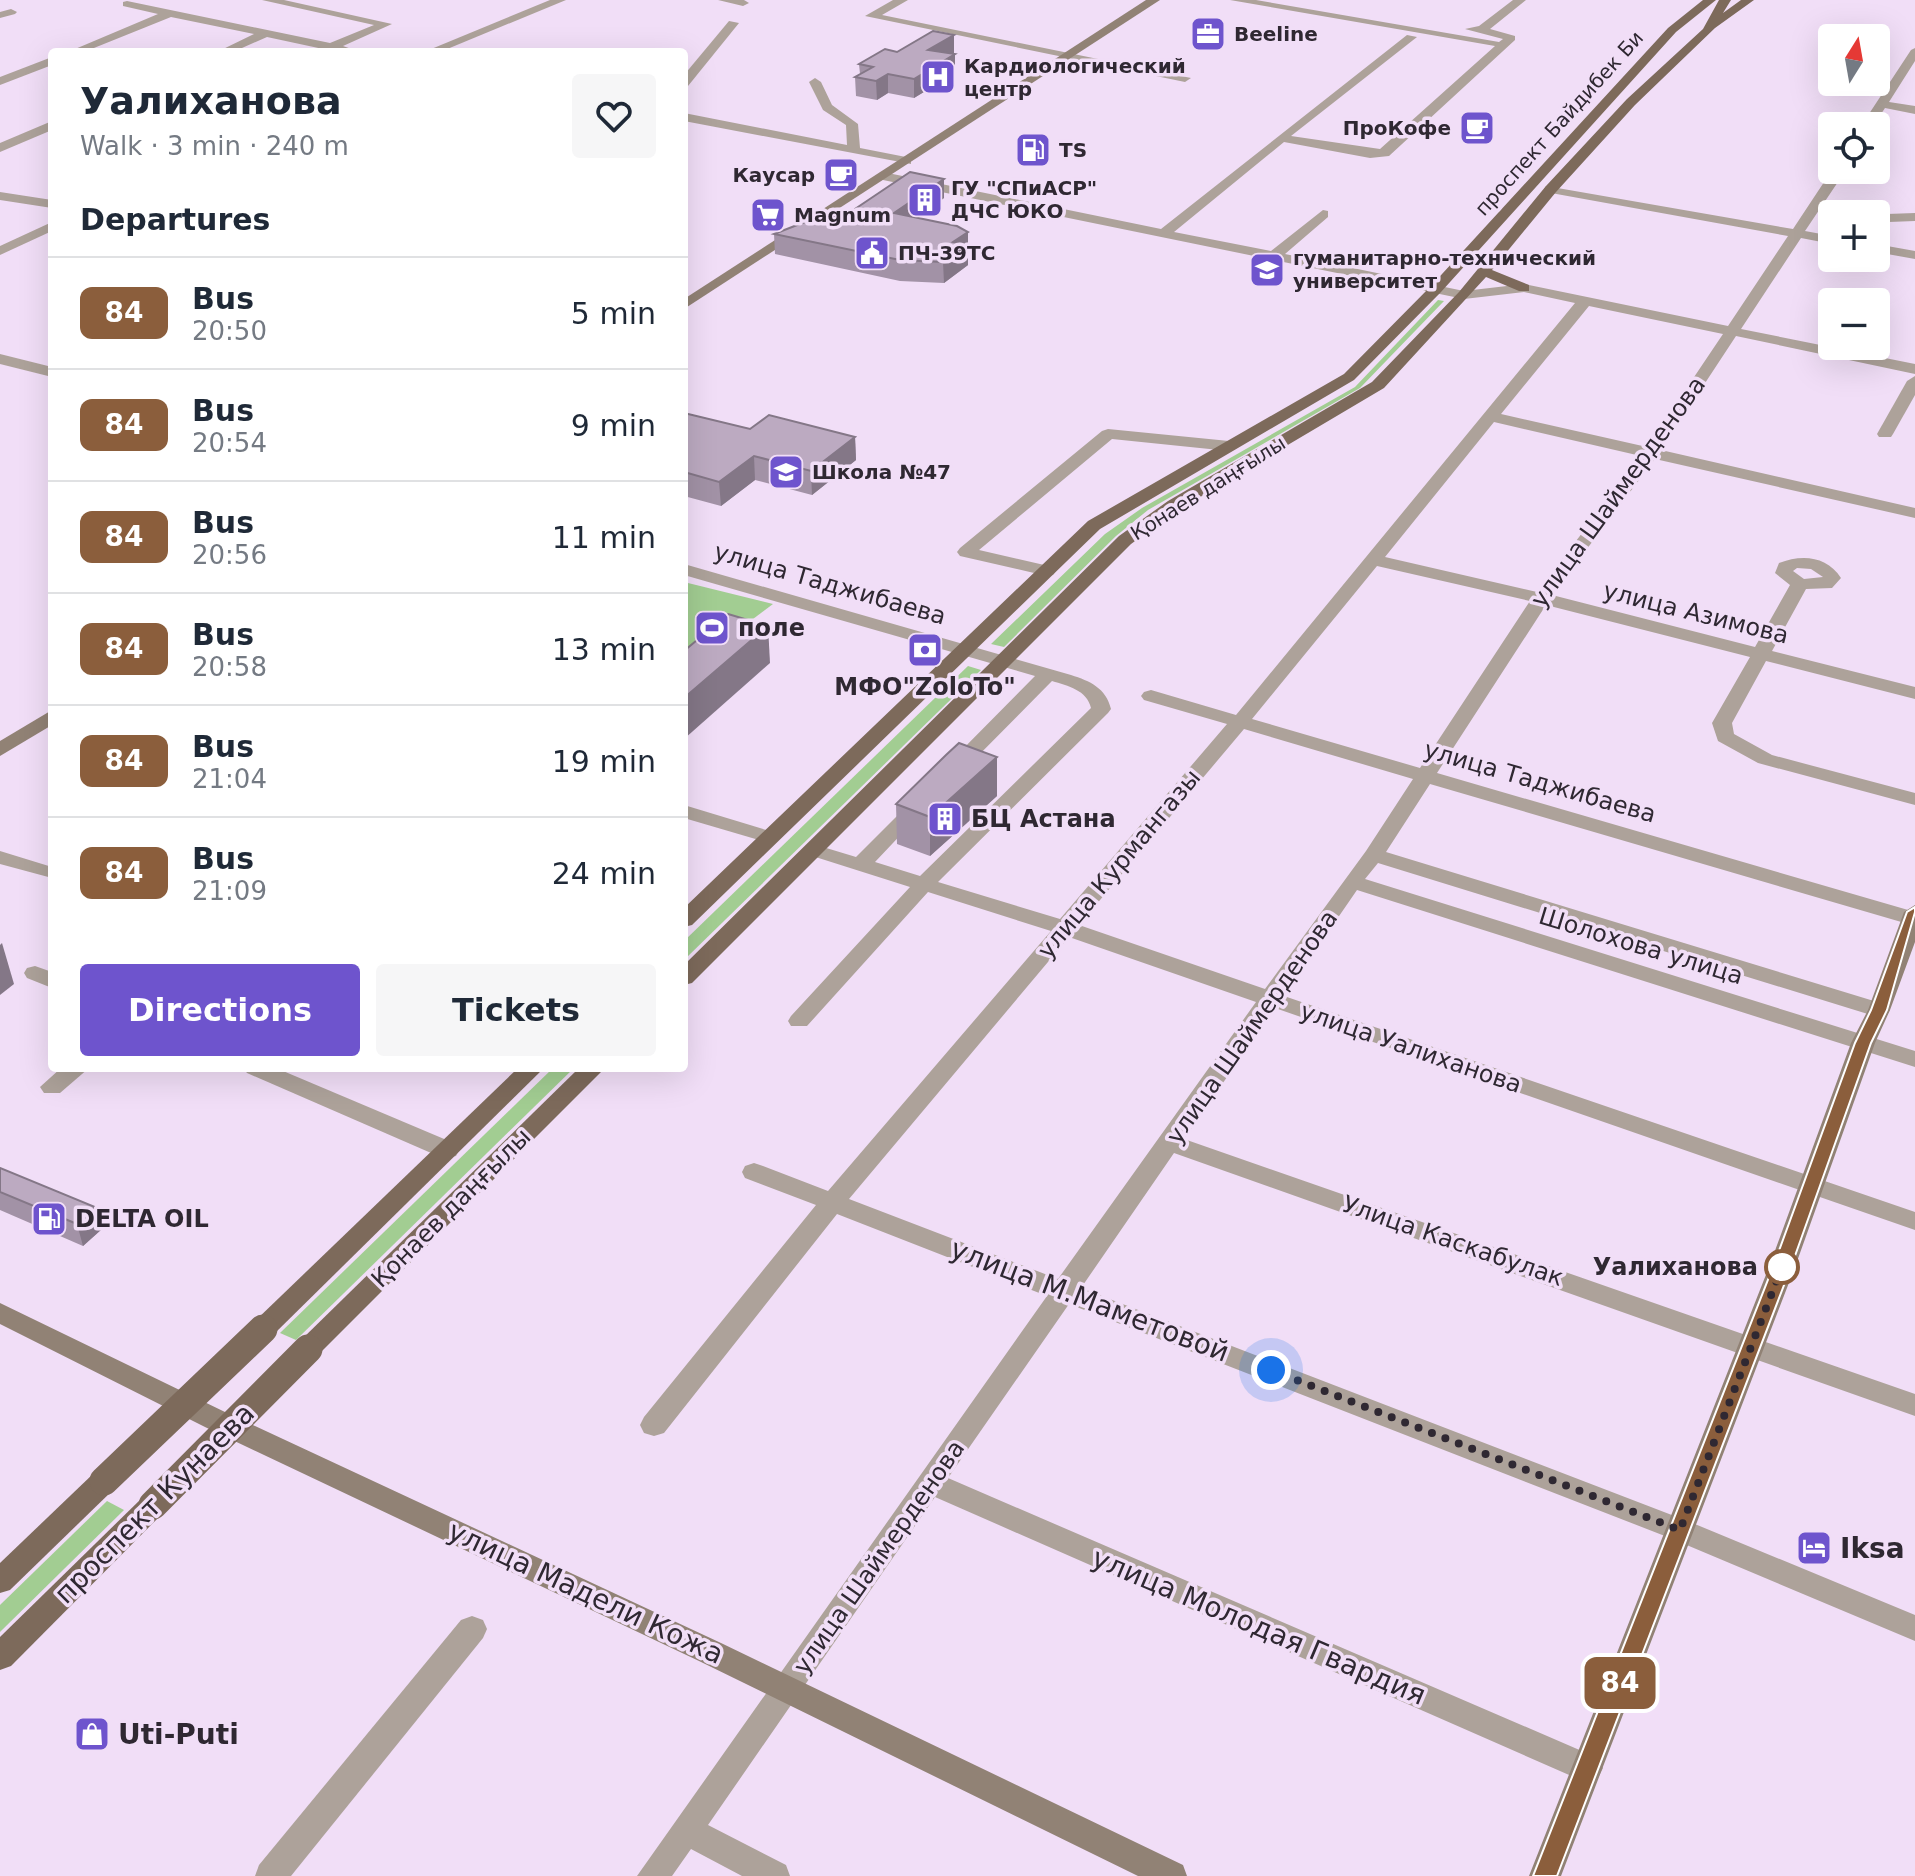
<!DOCTYPE html>
<html lang="en">
<head>
<meta charset="utf-8">
<style>
  body { margin:0; font-family:"DejaVu Sans",sans-serif; background:#f6f6f7; color:#1f2937; height:100vh; display:flex; flex-direction:column; font-size:30px; white-space:nowrap }
  * { box-sizing:border-box; margin:0 }
  p { font-size:26px; color:#747a83 }
  .icon { flex:none; width:44px; height:44px; fill:none; stroke:currentColor; stroke-width:2; stroke-linecap:round; stroke-linejoin:round }
  .map { position:relative; flex:1; overflow:hidden }
  .details { position:absolute; left:48px; top:48px; width:640px; height:1024px; display:flex; flex-direction:column; background:#fff; border-radius:8px; box-shadow:0 8px 32px #0002 }
  .details>* { flex:none }
  .badge { padding:0 16px; border-radius:12px; font-size:28px; line-height:52px }
  .needle { width:52px; rotate:11deg }
  .buttons { position:absolute; left:1818px; top:24px; display:grid; gap:16px }
  .buttons a { display:grid; place-items:center; width:72px; height:72px; border-radius:8px; background:#fff; box-shadow:0 8px 32px #0002; font-size:40px }
  .you { position:absolute; width:40px; height:40px; margin:-20px; border:6px solid #fff; border-radius:50%; background:#1a73e8; box-shadow:0 0 0 12px #1a73e833 }
  .map>.badge { position:absolute; translate:-50% -50%; box-shadow:0 0 0 4px #fff }
  h2 { padding:0 32px; font-size:30px; line-height:72px }
  .round { display:grid; place-items:center; flex:none; width:84px; height:84px; border-radius:8px; background:#f6f6f7 }
  .summary { display:flex; align-items:center; justify-content:space-between; height:136px; padding:0 32px }
  h1 { font-size:38px; font-weight:600; line-height:60px }
  .action { display:flex; gap:16px; margin-top:auto; padding:16px 32px }
  .action a { flex:1; height:92px; border-radius:8px; background:#6e54cd; color:#fff; font-size:32px; font-weight:600; line-height:92px; text-align:center }
  .action a+a { background:#f6f6f7; color:#1f2937 }
  ul { padding:0; list-style:none }
  li { display:flex; align-items:center; gap:24px; height:112px; padding:0 32px; border-top:2px solid #e0e1e3 }
  li div { flex:1 }
  li b { display:block; font-size:30px }
  li em { font-style:normal }
  li .badge { min-width:88px; font-weight:700; text-align:center }
  .map>svg:first-child { display:block }
  .green { fill:#a2cd92 }
  .lines { fill:none; stroke-linecap:round; stroke-linejoin:round }
  .minor { fill:#ada29a; fill-rule:evenodd }
  .secondary { fill:#918275; fill-rule:evenodd }
  .primary { fill:#7d6a5b; fill-rule:evenodd }
  .primary-bridge { stroke:#7d6a5b; stroke-width:29 }
  .wall { fill:#a292a6 }
  .shaded-wall { fill:#847787 }
  .building { fill:#bcaac1; stroke:#847787; stroke-width:2 }
  .line { fill:#8b5e3c; stroke:#fff; stroke-width:2 }
  .walk { stroke:#2f2832; stroke-width:8; stroke-dasharray:0 14.4 }
  .stop-dot { fill:#fff; stroke:#8b5e3c; stroke-width:4 }
  .labels { text-anchor:middle; stroke-width:7; stroke-linejoin:round; paint-order:stroke }
  .far-poi-label { font-size:20px; font-weight:bold; fill:#2f2832; stroke:#f1def7; text-anchor:start }
  .far-street-label { font-size:20px; fill:#2f2832; stroke:#f1def7 }
  .street-label { font-size:24px; fill:#2f2832; stroke:#f1def7 }
  .poi-label { font-size:24px; font-weight:bold; fill:#2f2832; stroke:#f1def7; text-anchor:start }
  .stop-label { font-size:24px; font-weight:bold; fill:#2f2832; stroke:#f1def7; text-anchor:end }
  .near-street-label { font-size:28px; fill:#2f2832; stroke:#f1def7 }
  .near-poi-label { font-size:28px; font-weight:bold; fill:#2f2832; stroke:#f1def7; text-anchor:start }
</style>
</head>
<body>
<div class="map">
<svg width="1915" height="1876" viewBox="0 0 1915 1876">
  <rect width="100%" height="100%" fill="#f1def7"/>
  <g class="green">
    <path d="M1438,300L1444,301L1360,388L1148,510L1116,536L1004,647L991,644L1105,534L1142,508L1355,387Z"/>
    <path d="M688,583L773,604L701,658L684,653V585Z"/>
    <path d="M968,666L981,670L684,960V941Z"/>
    <path d="M553,1068H574L296,1340L280,1333Z"/>
    <path d="M107,1501L124,1510L0,1632V1605Z"/>
  </g>
  <g class="lines">
    <g class="minor">
      <path d="M262,0H284L392,24L343,46L360,52H337L267,37L233,52H217L254,34L171,17L84,52H68L158,14L123,6V2L127,1L330,43L374,25Z"/>
      <path d="M550,0H566L440,52H424Z"/>
      <path d="M718,0H744L749,3L743,6Z"/>
      <path d="M893,0H908L882,15L1191,78L1185,82L865,16Z"/>
      <path d="M1230,0H1256L1499,42L1503,39L1465,29L1479,26L1513,0H1526L1490,29L1515,36V40L1389,156L1370,158L1284,142L1174,232L1271,251L1323,210L1328,211V217L1285,254L1464,291L1524,284L1728,326L1788,236L1551,193L1544,189L1546,186L1793,229L1832,170H1846L1805,231L1832,236V244L1801,238L1741,329L1915,364V374L1736,336L1661,450L1915,508V518L1655,459L1552,595L1755,647L1790,585L1775,573L1779,563C1802,554 1827,556 1841,578L1832,588L1806,589L1772,651L1915,687V699L1766,661L1732,723L1734,734L1772,755L1915,793V805L1758,763L1718,741L1712,723L1750,657L1546,605L1437,773L1915,912V926L1430,784L1386,852L1887,1005L1890,1010L1887,1015H1871L1378,863L1365,879L1915,1051V1067L1357,890L1284,996L1915,1212V1230L1275,1008L1184,1139L1915,1394V1416L1174,1153L1081,1288L1690,1522L1915,1615V1641L1670,1538L1069,1304L948,1478L1598,1758L1603,1768L1598,1778L1587,1782L1576,1778L935,1497L708,1825L786,1865L790,1876H742L691,1849L672,1876H637L1047,1296L837,1214L664,1433L654,1436L644,1433L640,1425L644,1417L816,1205L745,1178L742,1172L745,1166L754,1163L763,1166L828,1191L1051,931L928,892L807,1026H791L788,1021L791,1016L910,887L806,854L803,850L813,844L856,857L910,803L917,801L927,807L875,862L920,876L1091,708C1087,690 1068,686 1052,681L962,772H948L945,768L948,764L1035,676L684,575V564L1071,675C1090,681 1106,688 1111,709L1108,713L938,882L1060,919L1227,724L1144,700L1141,696L1144,692L1151,690L1236,715L1575,303L1524,292L1464,299L883,180L876,176L883,172L1161,229L1407,35L1417,37L1291,136L1380,149L1495,46ZM1589,306L1723,334L1647,447L1501,414ZM1494,422L1641,456L1537,592L1385,557ZM1377,566L1530,601L1420,768L1252,719ZM1797,568L1811,569L1823,577L1804,579L1793,571ZM1244,729L1413,779L1366,851L1265,989L1079,925ZM1069,937L1256,1002L1058,1279L849,1199Z"/>
      <path d="M11,9L17,12L15,14L0,18V12Z"/>
      <path d="M729,21L739,23L688,86L684,87V75Z"/>
      <path d="M1915,48V61L1889,102L1915,106V114L1885,108L1873,126H1861L1911,50Z"/>
      <path d="M52,57V65L0,85V77Z"/>
      <path d="M815,78L821,82L832,105L858,124L860,148L911,158V164L684,121V113L847,145L846,125L823,110L809,82Z"/>
      <path d="M52,121V130L0,152V143Z"/>
      <path d="M0,192L52,200V208L0,200Z"/>
      <path d="M1915,213V221L1889,222L1876,227V218L1887,214Z"/>
      <path d="M52,222V231L0,255V246Z"/>
      <path d="M1876,244L1915,251V259L1876,252Z"/>
      <path d="M0,354L52,367V377L0,364Z"/>
      <path d="M1915,376V395L1893,434L1891,437H1879L1877,434L1907,381Z"/>
      <path d="M1108,429L1229,441L1237,446L1229,451L1112,439L979,550L1053,567L1056,571L1053,575L1047,576L960,556L957,552L960,548L1102,431Z"/>
      <path d="M684,805L776,833L779,837L769,843L684,818Z"/>
      <path d="M0,851L52,867V878L0,864Z"/>
      <path d="M35,966L52,972V988L27,978L24,973L27,968Z"/>
      <path d="M61,1068H89L60,1093H44L40,1087Z"/>
      <path d="M243,1068H276L456,1144L459,1150L456,1156L447,1158L438,1156L247,1073Z"/>
      <path d="M472,1616L483,1620L487,1629L483,1638L291,1876H255L259,1865L461,1620Z"/>
    </g>
    <g class="secondary">
      <path d="M1146,0H1160L684,309V299Z"/>
      <path d="M52,710V725L0,756V741Z"/>
      <path d="M1915,905V942L1890,1010L1875,1043L1795,1267L1561,1876H1529L1769,1267L1851,1043L1868,1010L1904,912Z"/>
      <path d="M0,1303L225,1412L721,1643L1183,1865L1187,1876H1138L699,1661L205,1427L0,1324Z"/>
    </g>
    <g class="primary">
      <path d="M1703,0H1716L1676,32L1441,292L1354,380L1100,529L692,925L684,927V908L1088,521L1344,374L1431,286L1668,28Z"/>
      <path d="M1719,0H1731L1723,13L1741,0H1754L1715,28L1635,105L1556,192L1492,270L1529,285V291H1519L1486,277L1384,388L1180,509L1131,544L692,983L684,985V965L1119,536L1168,501L1372,382L1459,292L1546,186L1627,99L1703,29Z"/>
      <path d="M518,1068H544L272,1336L263,1339L254,1336L250,1329L254,1322Z"/>
      <path d="M579,1068H605L317,1356L308,1359L299,1356L295,1349L299,1342Z"/>
      <path d="M104,1470L114,1473L118,1481L114,1489L10,1590L0,1593V1563L94,1473Z"/>
      <path d="M153,1494L163,1497L167,1505L163,1513L11,1666L0,1670V1637L143,1497Z"/>
    </g>
    <g class="primary-bridge">
      <path d="M104,1481L263,1329"/>
      <path d="M153,1505L308,1349"/>
    </g>
  </g>
  <g class="wall">
    <path d="M954,35V53L953,54H955V73L914,98L888,93L877,100L856,96L855,77L860,74L859,64Z"/>
    <path d="M944,198L917,218L968,232V265L944,283L900,281L775,254L774,234L843,217Z"/>
    <path d="M684,413L750,429L855,437L856,460L812,495L755,480L721,506L684,496Z"/>
    <path d="M997,796L930,856L897,844L896,804Z"/>
    <path d="M0,1168L102,1229L83,1246L0,1210Z"/>
  </g>
  <g class="shaded-wall">
    <path d="M954,35V53L928,68V50Z"/>
    <path d="M955,54V73L914,98V79Z"/>
    <path d="M888,74V93L877,100L876,81Z"/>
    <path d="M944,179V198L894,233V213Z"/>
    <path d="M968,232V265L944,283L943,262L953,242Z"/>
    <path d="M855,437L856,460L812,495L811,471Z"/>
    <path d="M754,456L755,480L721,506L719,482Z"/>
    <path d="M768,626L770,663L684,739V698Z"/>
    <path d="M997,757V796L930,856V817Z"/>
    <path d="M2,943L14,984L0,995V945Z"/>
    <path d="M95,1207L102,1229L83,1246L77,1224Z"/>
  </g>
  <g class="building">
    <path d="M933,31L954,35L928,50L955,54L914,79L888,74L876,81L855,77L873,67L859,64L885,49L897,52Z"/>
    <path d="M910,172L944,179L894,213L957,226L968,232L953,242L968,245L943,262L900,260L774,234L810,220L821,212L843,217Z"/>
    <path d="M684,413L750,429L769,415L855,437L811,471L754,456L719,482L684,472Z"/>
    <path d="M728,614L768,626L684,698V651Z"/>
    <path d="M959,743L997,757L930,817L896,804L946,755Z"/>
    <path d="M0,1168L95,1207L77,1224L0,1192Z"/>
  </g>
  <path class="line" d="M1915,907V912L1887,1010L1871,1043L1791,1267L1557,1876H1533L1773,1267L1855,1043L1871,1010L1907,912Z"/>
  <g class="lines">
    <path class="walk" d="M1271,1370L1680,1530L1782,1267"/>
  </g>
  <defs>
    <symbol id="office-square" viewBox="-11 -11 22 22"><rect x="-9" y="-9" width="18" height="18" rx="4" fill="#6e54cd" stroke="#f1def7"/><path d="M-6-3h4V-5.5h4V-3h4V5H-6ZM-1-4.5V-3h2v-1.5ZM-6 0V1H6V0Z" fill="#fff"/></symbol>
    <symbol id="hospital-square" viewBox="-11 -11 22 22"><rect x="-9" y="-9" width="18" height="18" rx="4" fill="#6e54cd" stroke="#f1def7"/><path d="M-5-5h3v3.5h4V-5h3V5h-3V1.5h-4V5h-3Z" fill="#fff"/></symbol>
    <symbol id="cafe-square" viewBox="-11 -11 22 22"><rect x="-9" y="-9" width="18" height="18" rx="4" fill="#6e54cd" stroke="#f1def7"/><path d="M-5.5-4.5H6V0H3Q3 3.5 0 3.5H-2.5Q-5.5 3.5-5.5 0ZM3-3.2v2h1.7v-2ZM-6 4.5H4V6H-6Z" fill="#fff"/></symbol>
    <symbol id="fuel-square" viewBox="-11 -11 22 22"><rect x="-9" y="-9" width="18" height="18" rx="4" fill="#6e54cd" stroke="#f1def7"/><path d="M-5.5-6h7V0h2V4h1.3V-2.5L3-4.5l.8-.8L6-3V5H2.5V1h-1V6h-7ZM-4.2-4.7v3.2H.2V-4.7Z" fill="#fff"/></symbol>
    <symbol id="building-square" viewBox="-11 -11 22 22"><rect x="-9" y="-9" width="18" height="18" rx="4" fill="#6e54cd" stroke="#f1def7"/><path d="M-4-6H4V6H1V3H-1V6H-4ZM-2.5-4.3h1.7v1.8h-1.7ZM.8-4.3h1.7v1.8H.8ZM-2.5-1h1.7V.8h-1.7ZM.8-1h1.7V.8H.8Z" fill="#fff"/></symbol>
    <symbol id="supermarket-square" viewBox="-11 -11 22 22"><rect x="-9" y="-9" width="18" height="18" rx="4" fill="#6e54cd" stroke="#f1def7"/><path d="M-6-5.5h2.5l.6 2H6L4.5 2H-2.5L-4.4-4H-6ZM-1.5 3.2a1.3 1.3 0 1 0 .1 0ZM3 3.2a1.3 1.3 0 1 0 .1 0Z" fill="#fff"/></symbol>
    <symbol id="civic-square" viewBox="-11 -11 22 22"><rect x="-9" y="-9" width="18" height="18" rx="4" fill="#6e54cd" stroke="#f1def7"/><path d="M-.6-6.5H3V-4.5H.6V-3L4-1V1h2V6H-6V1h2V-1L-.6-3ZM-1.2 2.5V6h2.4V2.5Z" fill="#fff"/></symbol>
    <symbol id="university-square" viewBox="-11 -11 22 22"><rect x="-9" y="-9" width="18" height="18" rx="4" fill="#6e54cd" stroke="#f1def7"/><path d="M0-5L7-2L0 1L-7-2ZM-4 1L0 2.5L4 1V4Q0 6-4 4Z" fill="#fff"/></symbol>
    <symbol id="school-square" viewBox="-11 -11 22 22"><rect x="-9" y="-9" width="18" height="18" rx="4" fill="#6e54cd" stroke="#f1def7"/><path d="M0-5L7-2L0 1L-7-2ZM-4 1L0 2.5L4 1V4Q0 6-4 4Z" fill="#fff"/></symbol>
    <symbol id="stadium-square" viewBox="-11 -11 22 22"><rect x="-9" y="-9" width="18" height="18" rx="4" fill="#6e54cd" stroke="#f1def7"/><path d="M0-5a6.5 5 0 1 0 0 10a6.5 5 0 1 0 0-10ZM-3.5-1.8h7v3.6h-7Z" fill="#fff"/></symbol>
    <symbol id="bank-square" viewBox="-11 -11 22 22"><rect x="-9" y="-9" width="18" height="18" rx="4" fill="#6e54cd" stroke="#f1def7"/><path d="M-6-4H6V4H-6ZM0-2.3a2.3 2.3 0 1 0 0 4.6a2.3 2.3 0 1 0 0-4.6Z" fill="#fff"/></symbol>
    <symbol id="hotel-square" viewBox="-11 -11 22 22"><rect x="-9" y="-9" width="18" height="18" rx="4" fill="#6e54cd" stroke="#f1def7"/><path d="M-6-4.5h1.5V1H6V5H4.5V3h-9V5H-6ZM-4 0a1.8 1.8 0 1 1 3.6 0ZM.5 0V-2.5h3Q6-2.5 6 0Z" fill="#fff"/></symbol>
    <symbol id="shop-square" viewBox="-11 -11 22 22"><rect x="-9" y="-9" width="18" height="18" rx="4" fill="#6e54cd" stroke="#f1def7"/><path d="M-5-2.5h2.3a2.7 3.5 0 0 1 5.4 0H5L5.5 6h-11ZM-1.5-2.5h3a1.5 2.3 0 0 0-3 0Z" fill="#fff"/></symbol>
  </defs>
  <g fill-rule="evenodd">
    <use href="#office-square" x="1188" y="14" width="40" height="40"/>
    <use href="#hospital-square" x="918" y="57" width="40" height="40"/>
    <use href="#cafe-square" x="1457" y="108" width="40" height="40"/>
    <use href="#fuel-square" x="1013" y="130" width="40" height="40"/>
    <use href="#cafe-square" x="821" y="155" width="40" height="40"/>
    <use href="#building-square" x="905" y="180" width="40" height="40"/>
    <use href="#supermarket-square" x="748" y="195" width="40" height="40"/>
    <use href="#civic-square" x="852" y="233" width="40" height="40"/>
    <use href="#university-square" x="1247" y="250" width="40" height="40"/>
    <use href="#school-square" x="766" y="452" width="40" height="40"/>
    <use href="#stadium-square" x="692" y="608" width="40" height="40"/>
    <use href="#bank-square" x="905" y="630" width="40" height="40"/>
    <use href="#building-square" x="925" y="799" width="40" height="40"/>
    <use href="#fuel-square" x="29" y="1199" width="40" height="40"/>
    <use href="#hotel-square" x="1794" y="1528" width="40" height="40"/>
    <use href="#shop-square" x="72" y="1714" width="40" height="40"/>
  </g>
  <circle class="stop-dot" cx="1782" cy="1267" r="16"/>
  <g class="labels">
    <g class="far-poi-label">
      <text x="1234" y="41">Beeline</text>
      <text x="964" y="73">Кардиологический<tspan x="964" dy="23">центр</tspan></text>
      <text x="1451" y="135" text-anchor="end">ПроКофе</text>
      <text x="1059" y="157">TS</text>
      <text x="815" y="182" text-anchor="end">Каусар</text>
      <text x="951" y="195">ГУ "СПиАСР"<tspan x="951" dy="23">ДЧС ЮКО</tspan></text>
      <text x="794" y="222">Magnum</text>
      <text x="898" y="260">ПЧ-39ТС</text>
      <text x="1293" y="265">гуманитарно-технический<tspan x="1293" dy="23">университет</tspan></text>
      <text x="812" y="479">Школа №47</text>
    </g>
    <g class="far-street-label">
      <text transform="translate(1559 123) rotate(-48)" y="7">проспект Байдибек Би</text>
      <text transform="translate(1208 488) rotate(-32)" y="7">Қонаев даңғылы</text>
    </g>
    <g class="street-label">
      <text transform="translate(1618 492) rotate(-54)" y="8">улица Шаймерденова</text>
      <text transform="translate(830 584) rotate(16)" y="8">улица Таджибаева</text>
      <text transform="translate(1696 613) rotate(14)" y="8">улица Азимова</text>
      <text transform="translate(1540 782) rotate(16)" y="8">улица Таджибаева</text>
      <text transform="translate(1119 864) rotate(-50)" y="8">улица Курмангазы</text>
      <text transform="translate(1641 946) rotate(17)" y="8">Шолохова улица</text>
      <text transform="translate(1252 1027) rotate(-55)" y="8">улица Шаймерденова</text>
      <text transform="translate(1411 1048) rotate(19)" y="8">улица Уалиханова</text>
      <text transform="translate(451 1208) rotate(-45)" y="8">Қонаев даңғылы</text>
      <text transform="translate(1453 1241) rotate(19)" y="8">Улица Каскабулак</text>
      <text transform="translate(879 1557) rotate(-55)" y="8">улица Шаймерденова</text>
    </g>
    <g class="poi-label">
      <text x="738" y="636">поле</text>
      <text x="925" y="695" text-anchor="middle">МФО"ZoloTo"</text>
      <text x="971" y="827">БЦ Астана</text>
      <text x="75" y="1227">DELTA OIL</text>
    </g>
    <g class="stop-label">
      <text x="1758" y="1275">Уалиханова</text>
    </g>
    <g class="near-street-label">
      <text transform="translate(1090 1300) rotate(21)" y="10">улица М.Маметовой</text>
      <text transform="translate(154 1503) rotate(-45)" y="10">проспект Кунаева</text>
      <text transform="translate(586 1592) rotate(25)" y="10">улица Мадели Кожа</text>
      <text transform="translate(1259 1626) rotate(23)" y="10">улица Молодая Гвардия</text>
    </g>
    <g class="near-poi-label">
      <text x="1840" y="1558">Iksa</text>
      <text x="118" y="1744">Uti-Puti</text>
    </g>
  </g>
</svg>
<div class="buttons">
<a><svg class="needle" viewBox="-14 -14 28 28"><path d="M0-13l5 13h-10z" fill="#e53935"/><path d="M0 13l5-13h-10z" fill="#747a83"/></svg></a>
<a><svg class="icon" aria-label="locate" viewBox="0 0 24 24"><circle cx="12" cy="12" r="6"/><path d="M12 2v4M12 18v4M2 12h4M18 12h4"/></svg></a>
<a>+</a>
<a>−</a>
</div>
<div class="you" style="left:1271px;top:1370px"></div>
<b class="badge" style="left:1620px;top:1683px;background:#8b5e3c;color:#fff">84</b>
<section class="details">
<div class="summary"><div><h1>Уалиханова</h1><p>Walk · 3 min · 240 m</p></div><a class="round"><svg class="icon" aria-label="heart" viewBox="0 0 24 24"><path d="M12 20l-8-8c-3-5 5-10 8-4 3-6 11-1 8 4z"/></svg></a></div>
<h2>Departures</h2>
<ul>
<li><span class="badge" style="background:#8b5e3c;color:#fff">84</span><div><b>Bus</b><p>20:50</p></div><em>5 min</em></li>
<li><span class="badge" style="background:#8b5e3c;color:#fff">84</span><div><b>Bus</b><p>20:54</p></div><em>9 min</em></li>
<li><span class="badge" style="background:#8b5e3c;color:#fff">84</span><div><b>Bus</b><p>20:56</p></div><em>11 min</em></li>
<li><span class="badge" style="background:#8b5e3c;color:#fff">84</span><div><b>Bus</b><p>20:58</p></div><em>13 min</em></li>
<li><span class="badge" style="background:#8b5e3c;color:#fff">84</span><div><b>Bus</b><p>21:04</p></div><em>19 min</em></li>
<li><span class="badge" style="background:#8b5e3c;color:#fff">84</span><div><b>Bus</b><p>21:09</p></div><em>24 min</em></li>
</ul>
<div class="action"><a>Directions</a><a>Tickets</a></div>
</section>
</div>
</body>
</html>
